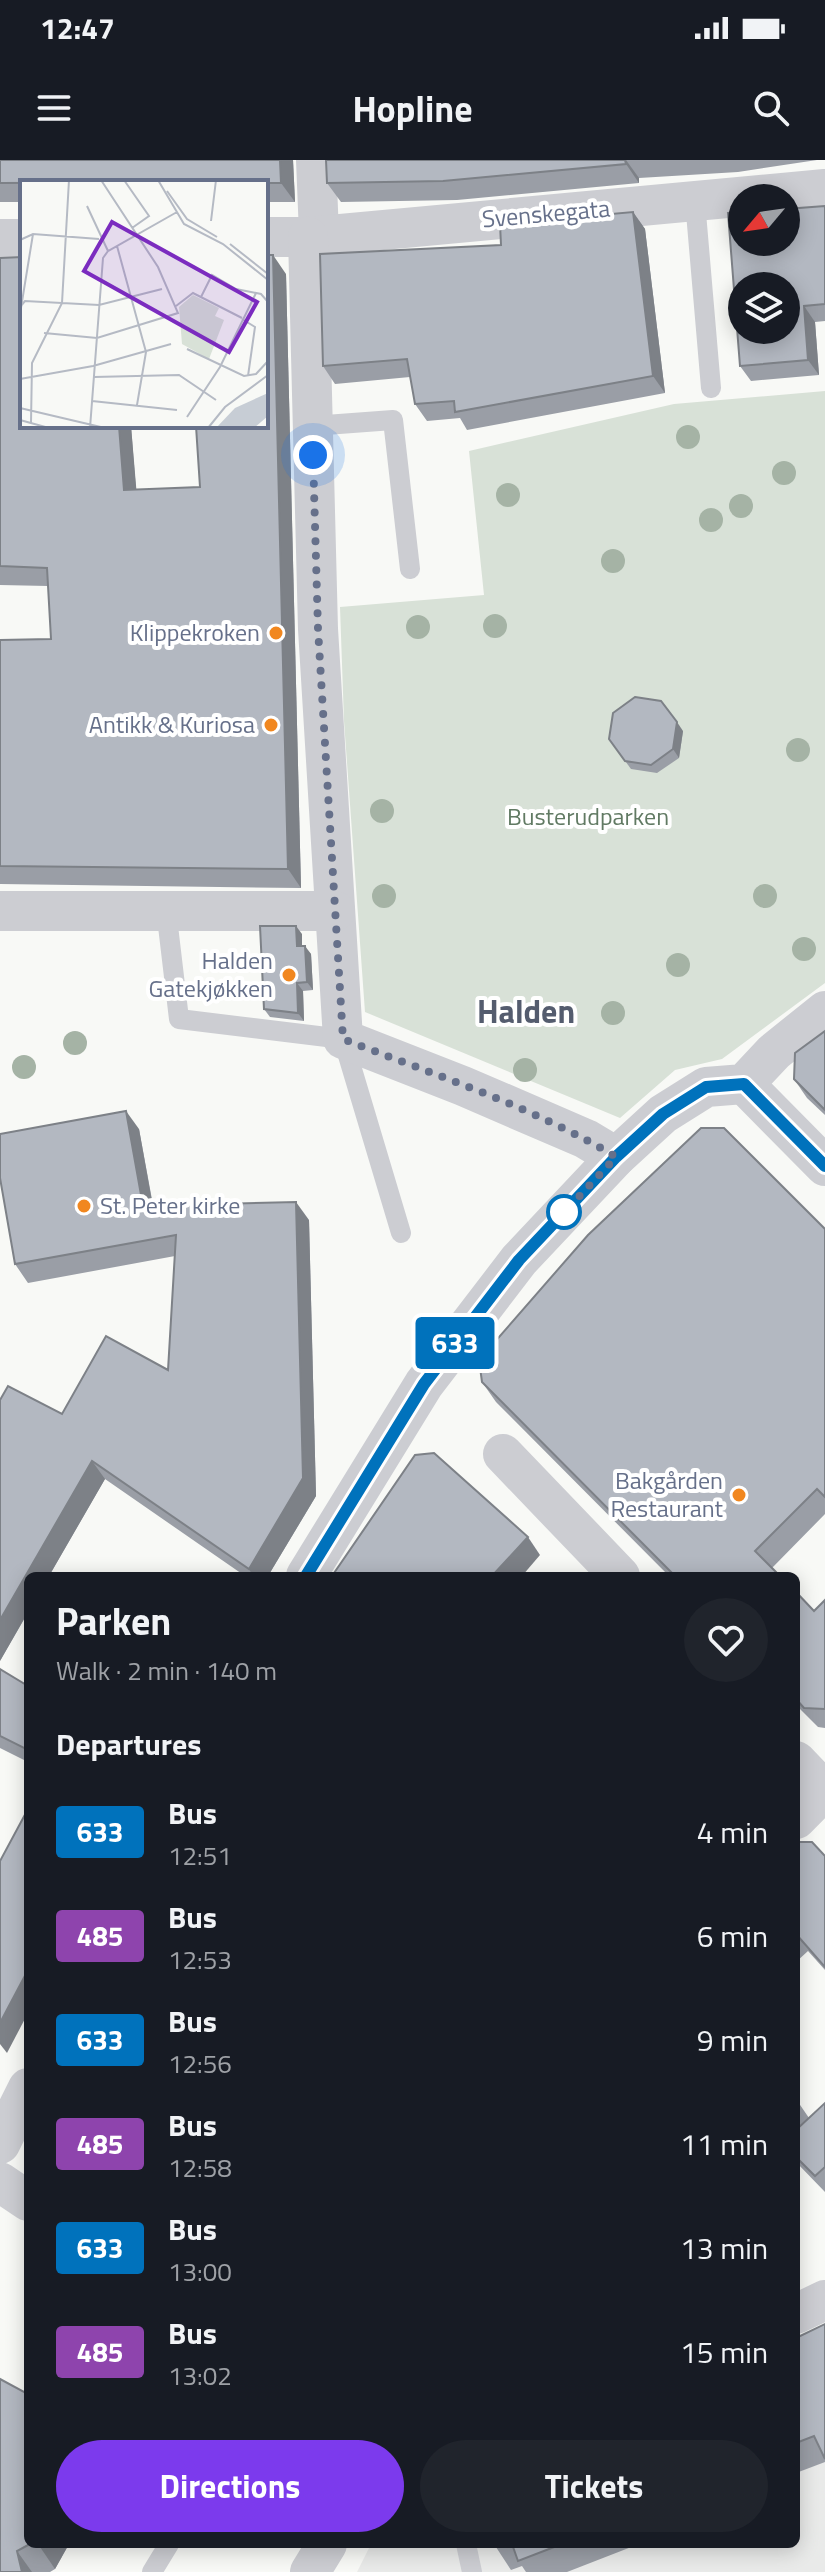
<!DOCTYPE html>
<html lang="en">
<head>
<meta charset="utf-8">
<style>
  body { margin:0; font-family:"Titillium Web",sans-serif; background:#20242c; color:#f1f3f6; height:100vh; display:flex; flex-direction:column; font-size:30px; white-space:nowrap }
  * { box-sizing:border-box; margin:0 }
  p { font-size:26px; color:#9ea1a6 }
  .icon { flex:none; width:44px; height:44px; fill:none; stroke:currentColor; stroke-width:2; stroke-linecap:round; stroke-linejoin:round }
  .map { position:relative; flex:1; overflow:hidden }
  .panel { position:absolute; left:24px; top:1412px; width:776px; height:976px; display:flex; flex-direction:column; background:#171b24; border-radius:12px; box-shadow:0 4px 20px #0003 }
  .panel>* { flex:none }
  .badge { padding:0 16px; border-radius:6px; font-size:28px; line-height:52px }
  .needle { width:52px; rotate:241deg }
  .controls { position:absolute; left:728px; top:24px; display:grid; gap:16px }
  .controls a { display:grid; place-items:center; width:72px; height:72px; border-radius:50%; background:#171b24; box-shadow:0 4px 20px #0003; font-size:40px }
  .you { position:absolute; width:40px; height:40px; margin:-20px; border:6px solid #fff; border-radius:50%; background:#1a73e8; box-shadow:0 0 0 12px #1a73e833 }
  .map>.badge { position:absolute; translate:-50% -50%; box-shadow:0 0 0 4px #fff }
  h2 { padding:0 32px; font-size:30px; line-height:72px }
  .round { display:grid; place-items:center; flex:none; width:84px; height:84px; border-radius:42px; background:#20242c }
  .headline { display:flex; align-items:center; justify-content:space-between; height:136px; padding:0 32px }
  h1 { font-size:38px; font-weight:700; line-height:60px }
  .button { display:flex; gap:16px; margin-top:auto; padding:16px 32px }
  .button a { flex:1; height:92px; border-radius:48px; background:#7c3aed; color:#fff; font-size:32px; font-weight:700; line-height:92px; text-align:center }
  .button a+a { background:#20242c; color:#f1f3f6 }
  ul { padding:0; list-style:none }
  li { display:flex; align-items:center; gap:24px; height:104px; padding:0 32px }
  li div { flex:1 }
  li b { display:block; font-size:30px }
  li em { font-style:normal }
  li .badge { min-width:88px; font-weight:700; text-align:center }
  .status { display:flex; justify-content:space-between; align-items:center; height:56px; padding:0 40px; background:#171b24; direction:ltr }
  .status svg { height:22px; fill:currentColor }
  header { display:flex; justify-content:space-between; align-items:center; height:104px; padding:0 32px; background:#171b24; font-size:36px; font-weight:700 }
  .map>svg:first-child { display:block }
  .built { fill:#e9eae9 }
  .green { fill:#d8e1d7 }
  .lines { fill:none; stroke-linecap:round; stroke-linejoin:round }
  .lane { stroke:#cccdd2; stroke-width:20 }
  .street { stroke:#cccdd2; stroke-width:40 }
  .tree { fill:#a5b3a5 }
  .wall { fill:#9a9ea6 }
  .shaded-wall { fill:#7d8187 }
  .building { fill:#b3b8c1; stroke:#7d8187; stroke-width:2; fill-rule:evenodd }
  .line-casing { stroke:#fff; stroke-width:18 }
  .line { stroke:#0072bc; stroke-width:12 }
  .walk { stroke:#66708a; stroke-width:8; stroke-dasharray:0 14.4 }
  .poi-dot { fill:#f1871f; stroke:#fff; stroke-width:3 }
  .stop-dot { fill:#fff; stroke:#0072bc; stroke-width:4 }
  .labels { text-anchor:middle; stroke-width:8; stroke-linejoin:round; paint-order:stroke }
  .street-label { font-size:24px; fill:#66708a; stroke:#fff }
  .poi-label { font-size:24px; fill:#66708a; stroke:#fff; text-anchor:end }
  .park-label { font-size:24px; fill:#617a63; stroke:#fff }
  .district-label { font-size:32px; font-weight:bold; fill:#545c6e; stroke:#fff }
  .inset-road { fill:none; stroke:#b5bac4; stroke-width:2 }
  .view { fill:#7b2cbf; fill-opacity:0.15; stroke:#7b2cbf; stroke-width:4 }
  .inset-edge { fill:none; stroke:#66708a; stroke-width:4 }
</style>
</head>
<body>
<div class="status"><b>12:47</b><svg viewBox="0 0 49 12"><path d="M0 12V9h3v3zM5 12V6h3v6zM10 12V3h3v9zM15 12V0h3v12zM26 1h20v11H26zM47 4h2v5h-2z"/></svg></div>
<header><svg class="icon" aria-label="menu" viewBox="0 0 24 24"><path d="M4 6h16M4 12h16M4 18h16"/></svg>Hopline<svg class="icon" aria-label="search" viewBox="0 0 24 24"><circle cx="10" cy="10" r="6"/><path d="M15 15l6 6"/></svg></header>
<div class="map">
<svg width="825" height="2412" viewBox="0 0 825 2412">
  <rect width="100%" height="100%" fill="#f8f9f6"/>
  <path class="built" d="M825,2187V2412H357L371,2384H796V2200Z"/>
  <path class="green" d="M825,231V823L722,899L675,910L620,958L365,852L344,561L340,447L484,435L469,291L674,244Z"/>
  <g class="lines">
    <g class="lane">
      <path d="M695,41L711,228"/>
      <path d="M312,266L393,260L410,409"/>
      <path d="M166,749L179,859L343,879L401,1073"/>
      <path d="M466,2384L472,2412"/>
      <path d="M152,2412L169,2384"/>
    </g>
    <g class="street">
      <path d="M316,0L319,74"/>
      <path d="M266,77H308L825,29"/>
      <path d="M308,77L318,469L343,879L463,926L586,979L616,997"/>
      <path d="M0,79H22"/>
      <path d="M0,751H335"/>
      <path d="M744,924L825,1006"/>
      <path d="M503,1294L620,1416"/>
      <path d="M306,1416L424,1224L519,1100L616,997L663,954L706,927L744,924L774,892L825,851"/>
      <path d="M796,1601L825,1631"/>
      <path d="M796,1659L825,1630"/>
      <path d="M0,1984L28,1928"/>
      <path d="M0,2022L28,2041"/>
      <path d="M796,2154L825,2140"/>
      <path d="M310,2412L327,2384"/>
    </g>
  </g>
  <g class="tree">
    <circle cx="688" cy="277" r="12"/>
    <circle cx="784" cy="313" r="12"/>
    <circle cx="508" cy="335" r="12"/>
    <circle cx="741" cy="346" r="12"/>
    <circle cx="711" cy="360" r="12"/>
    <circle cx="613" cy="401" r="12"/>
    <circle cx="495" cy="466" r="12"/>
    <circle cx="418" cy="467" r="12"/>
    <circle cx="798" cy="590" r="12"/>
    <circle cx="382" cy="651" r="12"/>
    <circle cx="384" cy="736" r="12"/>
    <circle cx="765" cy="736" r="12"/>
    <circle cx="804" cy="789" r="12"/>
    <circle cx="678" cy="805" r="12"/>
    <circle cx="613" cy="853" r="12"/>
    <circle cx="75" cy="883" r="12"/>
    <circle cx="24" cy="907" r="12"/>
    <circle cx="525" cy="910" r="12"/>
  </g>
  <g class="wall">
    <path d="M0,0H293L295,42H266V22H22V42H0Z"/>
    <path d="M326,0H817L738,12L639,18V23L457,40L341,42L327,23Z"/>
    <path d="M825,46V161L815,162L819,215L751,221L740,206Z"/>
    <path d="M633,52L645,69L665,233L467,270L460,258L427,261L415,244L410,217L335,224L323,206L501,85Z"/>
    <path d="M0,98L131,266L136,330L200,327L286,114L301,728L0,724V480L51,479L48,426L0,425Z"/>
    <path d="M683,571L679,598L657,613L631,609L609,579Z"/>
    <path d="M302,774V786L311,794L313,830L303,831L304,861L270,857L264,849Z"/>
    <path d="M825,871V955L807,938L794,919Z"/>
    <path d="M139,969L153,1045L309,1060L316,1336L268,1416H245L105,1319L0,1501L62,1254L168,1210L175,1096L28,1123L15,1104Z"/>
    <path d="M825,1069V1354L772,1408L780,1416H669L496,1242L482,1222Z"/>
    <path d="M796,1432L814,1451L825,1440V1568L818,1567L796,1545Z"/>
    <path d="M0,1509L28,1526V1602L0,1588Z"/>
    <path d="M796,1682L825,1696V1810L808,1791L796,1802Z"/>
    <path d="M796,1939L809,1958L825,1943V2032L796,2002Z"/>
    <path d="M825,2164V2302L796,2313V2178Z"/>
    <path d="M0,2219L28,2384H69L55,2409L50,2412H0Z"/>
    <path d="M494,2384H639L567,2412H526L522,2406L511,2410Z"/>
  </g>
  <g class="shaded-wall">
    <path d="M280,0H293L295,42L281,23Z"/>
    <path d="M626,0L639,18V23L626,4Z"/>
    <path d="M633,52L645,69L665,233L653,216Z"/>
    <path d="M273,95L286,114L301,728L288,709Z"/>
    <path d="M804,146L815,162L819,215L808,200Z"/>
    <path d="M119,266H131L138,349L124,330Z"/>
    <path d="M677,562L683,571L679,598L673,589Z"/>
    <path d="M296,766L302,774V794L297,786Z"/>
    <path d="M305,786L311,794L313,830L307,822Z"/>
    <path d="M297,823L303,831L304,861L298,853Z"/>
    <path d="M126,951L139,969L156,1064L143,1046Z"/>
    <path d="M296,1042L309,1060L316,1336L268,1416H253L249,1409Z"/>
    <path d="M92,1301L105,1319L49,1416H28V1452L0,1501V1460Z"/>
    <path d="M528,1377L540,1395L522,1416H492Z"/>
    <path d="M28,1810V1853L7,1893L0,1884V1863Z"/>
    <path d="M38,2384H69L55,2409Z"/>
    <path d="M17,2391L32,2412H22Z"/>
  </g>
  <g class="building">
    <path d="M0,0H280L281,23H266V22L0,23Z"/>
    <path d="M326,0H625L626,4L443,21L327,23Z"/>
    <path d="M825,46V144L804,146L808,200L740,206L728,53L742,52V82H786V49ZM742,126H786V170H742Z"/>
    <path d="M633,52L653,216L455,252L454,241L415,244L407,199L323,206L320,94L501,85L500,64Z"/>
    <path d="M266,95H273L288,709L0,706V480L51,479L47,408L0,406V98L22,97V266H119L124,330L200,327L196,266H266Z"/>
    <path d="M635,537L661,541L677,562L673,589L651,605L625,601L609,579L613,553Z"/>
    <path d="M260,766H296L297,786H305L307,822L297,823L298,853L264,849Z"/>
    <path d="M825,871V950L794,919L795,893Z"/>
    <path d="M126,951L143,1046L296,1042L303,1318L249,1409L92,1301L0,1460V1240L8,1226L62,1254L106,1176L168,1210L176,1075L15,1104L0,1018V974Z"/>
    <path d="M701,968H724L825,1069V1337L817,1329L755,1391L780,1416H675L482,1222L479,1200L588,1075Z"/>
    <path d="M434,1293L528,1377L492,1416H332L415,1295Z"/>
    <path d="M796,1432L814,1451L825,1440V1549L804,1548L796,1539Z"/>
    <path d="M0,1509L28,1526V1590L0,1576Z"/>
    <path d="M28,1649V1810L0,1863V1701Z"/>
    <path d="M796,1682H812L825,1696V1807L796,1774Z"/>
    <path d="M825,1943V2007L815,2016L796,1997V1970Z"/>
    <path d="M825,2164V2299L814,2276L796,2283V2178Z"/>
    <path d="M0,2219L28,2234V2384H30L17,2391L22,2412H0Z"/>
    <path d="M512,2384H562L518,2401Z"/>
  </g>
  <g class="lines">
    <defs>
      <path id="line" d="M306,1416L424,1224L519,1100L616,997L663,954L706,927L744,924L825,1006"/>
    </defs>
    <use href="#line" class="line-casing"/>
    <use href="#line" class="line"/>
    <path class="walk" d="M313,295L318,469L343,879C432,914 534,947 616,997L558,1059L564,1052"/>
  </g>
  <g class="poi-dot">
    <circle cx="276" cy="473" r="8"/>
    <circle cx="271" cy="565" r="8"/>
    <circle cx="289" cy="815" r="8"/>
    <circle cx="84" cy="1046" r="8"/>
    <circle cx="739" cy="1335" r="8"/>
  </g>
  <circle class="stop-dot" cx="564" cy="1052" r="16"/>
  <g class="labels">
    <g class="street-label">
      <text transform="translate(546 54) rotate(-5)" y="8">Svenskegata</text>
    </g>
    <g class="poi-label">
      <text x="260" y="481">Klippekroken</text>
      <text x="255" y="573">Antikk &amp; Kuriosa</text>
      <text x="273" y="809">Halden<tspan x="273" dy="28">Gatekjøkken</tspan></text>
      <text x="100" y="1054" text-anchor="start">St. Peter kirke</text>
      <text x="723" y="1329">Bakgården<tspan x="723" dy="28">Restaurant</tspan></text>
    </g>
    <g class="park-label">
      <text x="588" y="665">Busterudparken</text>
    </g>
    <g class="district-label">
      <text x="526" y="863">Halden</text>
    </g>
  </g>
  <g transform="translate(20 20)">
    <rect width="248" height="248" fill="#f8f9f6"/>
    <path d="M173,115L199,128L195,136L204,140L189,179L162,164L159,127Z" fill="#d8e1d7"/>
    <path d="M248,213V236L234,248H196L215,228Z" fill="#c7cdd5"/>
    <path class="inset-road" d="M104,0L129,36L112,48M138,0L164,44L203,64L248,100M147,11L167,39L197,57M67,26L88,71L157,32M191,41L196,0M0,60L13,54L79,59M210,64L248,94M97,66L126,172L117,225M181,117L192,95L216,109L241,114L248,122M156,126L173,113L222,138M0,127L5,121L79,125L142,109M0,134L13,54M222,139L235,147L228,196M24,153L77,158L158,133L138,87L81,0M167,169L224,196L236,194L248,181M74,197L159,195L196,220M0,199L73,186L151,164M72,221L157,230M0,228L85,248M167,237L200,187L236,113M0,240L29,248M11,243L12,183L42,123L49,0M70,248L83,78L88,71M188,248L205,227L248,195"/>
    <path class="view" d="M92,42L237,122L209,172L64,91Z"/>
    <rect width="248" height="248" class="inset-edge"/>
  </g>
</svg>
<div class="controls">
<a><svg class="needle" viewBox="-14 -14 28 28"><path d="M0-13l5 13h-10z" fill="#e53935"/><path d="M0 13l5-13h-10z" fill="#9ea1a6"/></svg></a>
<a><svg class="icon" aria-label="layers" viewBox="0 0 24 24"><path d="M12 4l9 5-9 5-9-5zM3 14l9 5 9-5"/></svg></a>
</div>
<div class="you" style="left:313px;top:295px"></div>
<b class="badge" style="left:455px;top:1183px;background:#0072bc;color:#fff">633</b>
<section class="panel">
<div class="headline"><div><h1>Parken</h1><p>Walk · 2 min · 140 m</p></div><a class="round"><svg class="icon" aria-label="heart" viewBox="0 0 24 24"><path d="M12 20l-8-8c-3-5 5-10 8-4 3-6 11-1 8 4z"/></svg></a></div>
<h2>Departures</h2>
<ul>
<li><span class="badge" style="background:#0072bc;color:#fff">633</span><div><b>Bus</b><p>12:51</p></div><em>4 min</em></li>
<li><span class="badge" style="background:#8e44ad;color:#fff">485</span><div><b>Bus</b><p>12:53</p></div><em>6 min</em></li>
<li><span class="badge" style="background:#0072bc;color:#fff">633</span><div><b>Bus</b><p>12:56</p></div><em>9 min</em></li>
<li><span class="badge" style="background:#8e44ad;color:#fff">485</span><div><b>Bus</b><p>12:58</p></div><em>11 min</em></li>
<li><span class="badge" style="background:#0072bc;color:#fff">633</span><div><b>Bus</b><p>13:00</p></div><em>13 min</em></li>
<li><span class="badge" style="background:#8e44ad;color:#fff">485</span><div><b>Bus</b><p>13:02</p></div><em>15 min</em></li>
</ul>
<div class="button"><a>Directions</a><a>Tickets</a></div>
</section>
</div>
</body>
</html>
